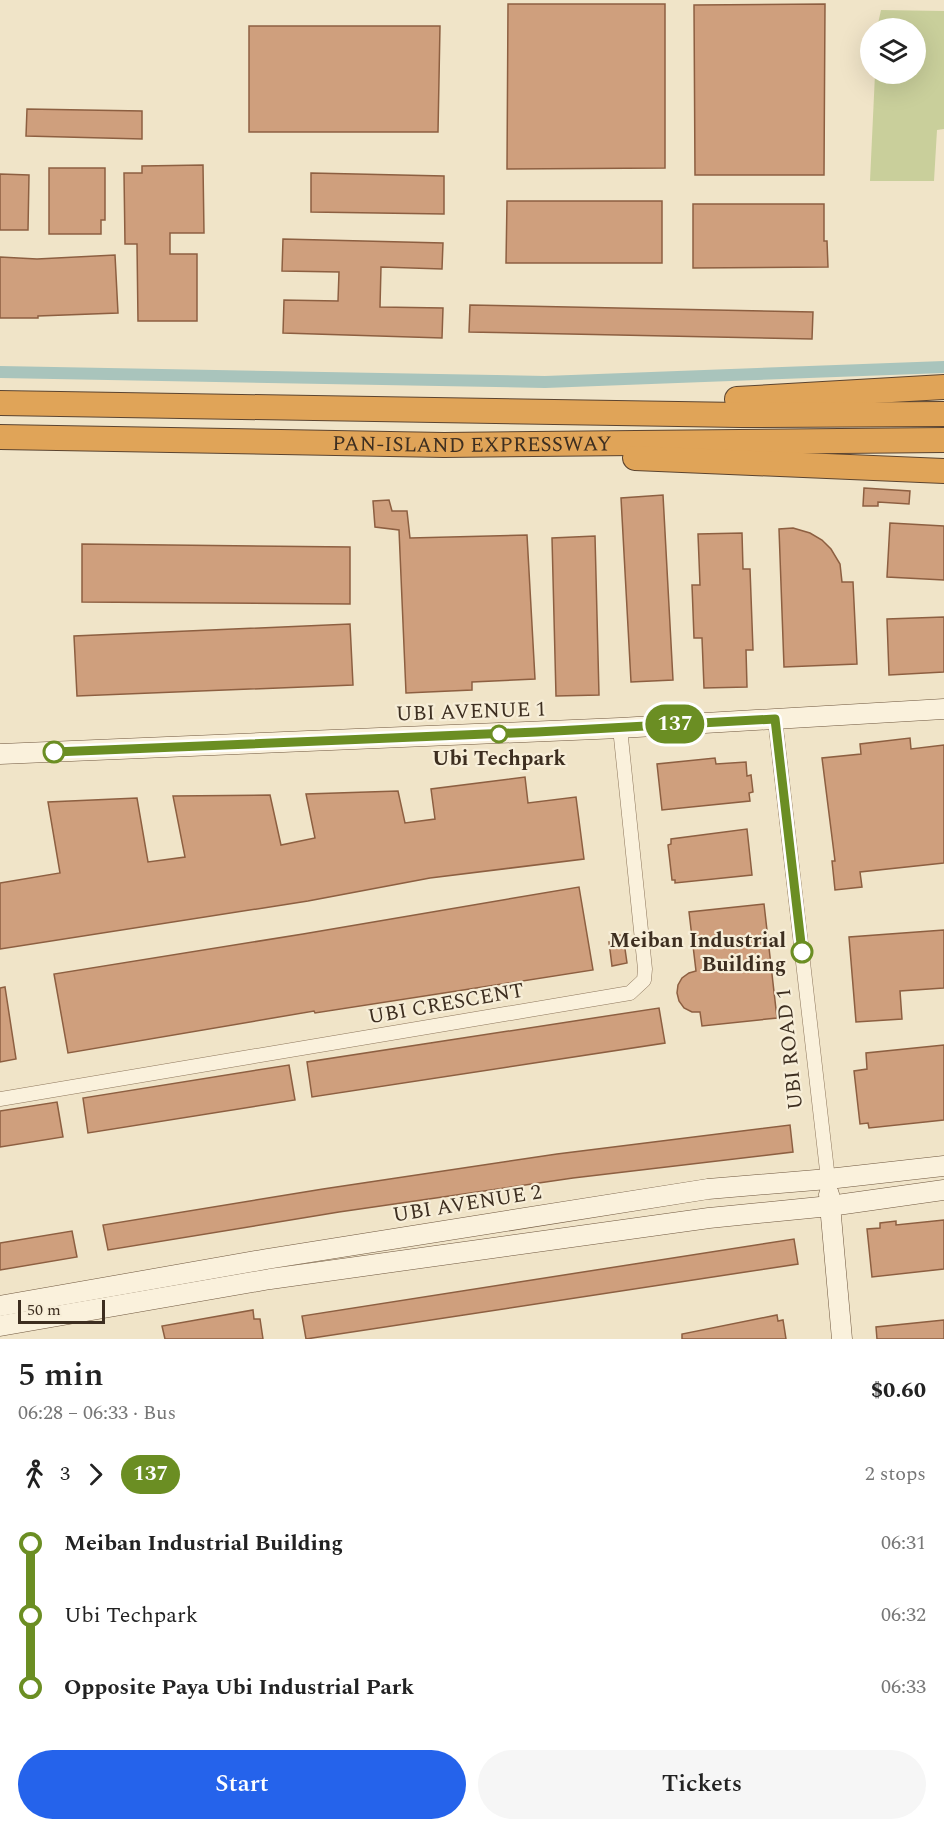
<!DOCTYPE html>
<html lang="en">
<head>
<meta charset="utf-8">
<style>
  body { margin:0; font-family:Spectral,serif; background:#f6f6f6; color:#222; height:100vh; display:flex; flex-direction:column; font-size:22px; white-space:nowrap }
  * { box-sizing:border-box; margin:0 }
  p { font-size:20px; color:#767676 }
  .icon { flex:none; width:33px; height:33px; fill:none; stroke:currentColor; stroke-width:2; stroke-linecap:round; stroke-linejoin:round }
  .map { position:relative; height:1339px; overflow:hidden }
  .side { display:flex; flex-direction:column; background:#fff; flex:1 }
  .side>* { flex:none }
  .badge { padding:0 12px; border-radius:20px; font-size:21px; line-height:39px }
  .controls { position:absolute; left:860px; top:18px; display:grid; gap:12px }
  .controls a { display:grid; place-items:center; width:66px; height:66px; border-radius:50%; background:#fff; box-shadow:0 6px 24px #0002; font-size:30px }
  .scale { position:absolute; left:18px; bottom:15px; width:87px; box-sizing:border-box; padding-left:6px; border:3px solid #3d2e20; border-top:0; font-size:16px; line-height:21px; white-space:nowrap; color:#3d2e20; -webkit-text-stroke:4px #f7eed8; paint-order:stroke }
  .map>.badge { position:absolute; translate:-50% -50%; box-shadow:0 0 0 3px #fff }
  .legs { display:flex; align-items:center; gap:9px; height:66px; padding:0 18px; font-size:20px }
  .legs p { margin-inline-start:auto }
  .headline { display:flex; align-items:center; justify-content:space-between; height:102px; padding:0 18px }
  h1 { font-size:33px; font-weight:600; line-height:45px }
  .cta { display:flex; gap:12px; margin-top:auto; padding:12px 18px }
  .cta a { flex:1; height:69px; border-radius:36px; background:#2563eb; color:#fff; font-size:24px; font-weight:600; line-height:69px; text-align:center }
  .cta a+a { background:#f6f6f6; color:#222 }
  ul { padding:0 18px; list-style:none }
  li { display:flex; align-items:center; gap:21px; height:72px; font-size:22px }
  li i { display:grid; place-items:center; width:9px; height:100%; margin:0 8px; background:currentColor }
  li i::after { content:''; width:15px; height:15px; margin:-8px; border:4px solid; border-radius:50%; background:#fff }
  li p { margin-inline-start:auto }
  li:first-child i { background:linear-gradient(#0000 50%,currentColor 0) }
  li:last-child i { background:linear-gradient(currentColor 50%,#0000 0) }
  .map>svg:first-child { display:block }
  .green { fill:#c9cf9b }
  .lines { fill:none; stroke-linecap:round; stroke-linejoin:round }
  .canal { stroke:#a9c4bc; stroke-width:12 }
  .building { fill:#cf9f7d; stroke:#8d5f41; stroke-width:1.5 }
  .street-casing { stroke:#8d765c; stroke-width:15 }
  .secondary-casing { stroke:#6f573f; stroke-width:21 }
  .highway-casing { stroke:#5b4430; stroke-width:26 }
  .street { stroke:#faf1dc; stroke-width:14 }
  .secondary { stroke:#faf1dc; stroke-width:20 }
  .highway { stroke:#e0a458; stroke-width:24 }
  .line-1-casing { stroke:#fff; stroke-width:14 }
  .line-1 { stroke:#6b8e23; stroke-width:9 }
  .stop-1-dot { fill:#fff; stroke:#6b8e23; stroke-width:3 }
  .labels { text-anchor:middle; stroke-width:4.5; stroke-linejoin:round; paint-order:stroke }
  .street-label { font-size:21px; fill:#3d2e20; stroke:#f7eed8 }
  .stop-label { font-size:21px; font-weight:bold; fill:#3d2e20; stroke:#f7eed8 }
</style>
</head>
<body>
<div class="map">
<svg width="944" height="1339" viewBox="0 0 944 1339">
  <rect width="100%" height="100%" fill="#f0e4c8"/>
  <path class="green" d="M881,10L944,11V129L937,130L934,181H870L875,74H915V28H877Z"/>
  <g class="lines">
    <path class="canal" d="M0,372L545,382L944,367"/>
  </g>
  <g class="building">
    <path d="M508,4H665V168L507,169Z"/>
    <path d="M825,4L824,175H695L694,5Z"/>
    <path d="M249,26H440L438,132H249Z"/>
    <path d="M27,109L142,111V139L26,136Z"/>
    <path d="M203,165L204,233H170V254H197V321H138L137,244H125L124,173H142V166Z"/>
    <path d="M49,168H105V220H101V234H49Z"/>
    <path d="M311,173L444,176V214L311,212Z"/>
    <path d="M0,174L29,175L28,230H0Z"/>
    <path d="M507,201H662V263H506Z"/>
    <path d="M693,204H824V241H827L828,267L693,268Z"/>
    <path d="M283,239L443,243L442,269L381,267L380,307L443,308L442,338L283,333L284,300L338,301L339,272L282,271Z"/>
    <path d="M115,255L118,313L38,316V318H0V257L37,259Z"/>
    <path d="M470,305L813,312L812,339L469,332Z"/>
    <path d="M864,488L910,491L909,504L878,502V506H863Z"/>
    <path d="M663,495L673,680L631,682L621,498Z"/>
    <path d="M389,500L392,511H407L410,538L527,535L535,679L472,682V690L406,693L399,530L375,527L373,501Z"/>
    <path d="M890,523L944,526V580L887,577Z"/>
    <path d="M793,528L810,533L822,540L831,549L840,564L842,582H853L857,664L784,667L779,529Z"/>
    <path d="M742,533L743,569H750L753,650H746L747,687L704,688L702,638H694L692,585H700L698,534Z"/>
    <path d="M595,536L599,695L556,696L552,538Z"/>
    <path d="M82,544L350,547V604L82,602Z"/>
    <path d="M944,617V672L889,675L887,619Z"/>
    <path d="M350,624L353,685L77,696L74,636Z"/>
    <path d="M910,738L911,749L944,745V863L860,872L862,887L835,890L832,861H835L822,758L861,754L860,744Z"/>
    <path d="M715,758L716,764L746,762L747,776L751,775L753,792L749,793L750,801L662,810L657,764Z"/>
    <path d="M525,777L528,803L576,797L584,859L430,878L308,901L0,949V883L60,873L48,802L137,798L148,862L185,857L173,796L270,795L281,845L315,838L306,794L398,791L405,823L435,819L431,789Z"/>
    <path d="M747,829L752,875L675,883V880H672L668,845L671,844V839Z"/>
    <path d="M579,887L593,970L315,1013L314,1011L68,1053L54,974L303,934Z"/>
    <path d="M764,904L777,1018L702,1026L700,1012H692L684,1008L679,1001L677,993L678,985L682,978L689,973L696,971L689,912Z"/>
    <path d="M944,930V988L900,991L902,1019L856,1022L849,937Z"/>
    <path d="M623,935L627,963L612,966L609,942H613L612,936Z"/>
    <path d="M5,987L16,1059L0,1062V988Z"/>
    <path d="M659,1008L665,1043L312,1097L307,1062Z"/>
    <path d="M944,1045V1120L869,1128L868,1123L860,1124L854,1071L867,1069L866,1053Z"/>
    <path d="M289,1065L295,1100L88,1133L83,1098Z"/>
    <path d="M57,1102L63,1137L0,1147V1111Z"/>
    <path d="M790,1125L793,1152L573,1178L339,1212L108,1250L103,1225L323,1189L557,1154Z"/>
    <path d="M944,1220V1269L872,1277L867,1229L880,1228V1223L896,1221V1225Z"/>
    <path d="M72,1231L77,1257L0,1270V1243Z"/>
    <path d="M794,1239L798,1264L306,1339L302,1316Z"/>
    <path d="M253,1310L254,1319H260L263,1339H165L162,1326Z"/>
    <path d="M777,1315L778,1321L783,1320L786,1339H682V1334Z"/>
    <path d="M944,1320V1339H877L876,1327Z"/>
  </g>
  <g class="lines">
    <defs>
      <g id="street">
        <path d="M775,719L828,1179"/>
        <path d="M0,1099L630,993L644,980L645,969L620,728"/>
      </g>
      <g id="secondary">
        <path d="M0,754L620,728L944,709"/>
        <path d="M829,1194L842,1339"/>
        <path d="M0,1306L267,1259L708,1189L828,1179L944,1166"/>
        <path d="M0,1326L270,1279L709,1218L830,1206L944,1190"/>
      </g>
      <g id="highway">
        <path d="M737,399L944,387"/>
        <path d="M0,403L740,415L944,414"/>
        <path id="s1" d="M0,437L444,445L944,440"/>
        <path d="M635,458L944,471"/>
      </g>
    </defs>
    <use href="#street" class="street-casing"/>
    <use href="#secondary" class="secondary-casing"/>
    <use href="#highway" class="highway-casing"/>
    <use href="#street" class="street"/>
    <use href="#secondary" class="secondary"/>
    <use href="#highway" class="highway"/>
  </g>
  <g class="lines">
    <defs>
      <path id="line-1" d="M54,752L537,732L775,719L802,952"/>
    </defs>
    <use href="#line-1" class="line-1-casing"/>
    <use href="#line-1" class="line-1"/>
  </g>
  <g class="stop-1-dot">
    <circle cx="499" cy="734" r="8"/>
    <circle cx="54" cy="752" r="10"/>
    <circle cx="802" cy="952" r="10"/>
  </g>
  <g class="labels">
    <g class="street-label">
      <text dy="7" stroke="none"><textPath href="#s1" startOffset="472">PAN-ISLAND EXPRESSWAY</textPath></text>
      <text transform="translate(471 711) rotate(-2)" y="7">UBI AVENUE 1</text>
      <text transform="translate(446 1003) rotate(-10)" y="7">UBI CRESCENT</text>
      <text transform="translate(789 1049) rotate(-96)" y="7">UBI ROAD 1</text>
      <text transform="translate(467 1203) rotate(-9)" y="7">UBI AVENUE 2</text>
    </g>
    <g class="stop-label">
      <text x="499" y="765">Ubi Techpark</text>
      <text x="786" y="947" text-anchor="end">Meiban Industrial<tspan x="786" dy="24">Building</tspan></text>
    </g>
  </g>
</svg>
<div class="controls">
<a><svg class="icon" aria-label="layers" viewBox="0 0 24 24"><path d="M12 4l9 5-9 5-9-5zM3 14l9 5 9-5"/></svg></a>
</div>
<div class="scale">50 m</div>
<b class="badge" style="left:675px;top:724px;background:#6b8e23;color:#fff">137</b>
</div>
<section class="side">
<div class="headline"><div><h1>5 min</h1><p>06:28 – 06:33 · Bus</p></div><b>$0.60</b></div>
<div class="legs"><svg class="icon" aria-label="walk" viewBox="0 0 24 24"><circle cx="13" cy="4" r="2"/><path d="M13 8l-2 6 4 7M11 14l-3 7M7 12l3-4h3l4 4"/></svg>3<svg class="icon" aria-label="forward" viewBox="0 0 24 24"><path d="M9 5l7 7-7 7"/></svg><b class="badge" style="background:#6b8e23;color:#fff">137</b><p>2 stops</p></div>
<ul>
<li><i style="color:#6b8e23"></i><b>Meiban Industrial Building</b><p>06:31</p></li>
<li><i style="color:#6b8e23"></i><span>Ubi Techpark</span><p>06:32</p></li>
<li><i style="color:#6b8e23"></i><b>Opposite Paya Ubi Industrial Park</b><p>06:33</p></li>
</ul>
<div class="cta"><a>Start</a><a>Tickets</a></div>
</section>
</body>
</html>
